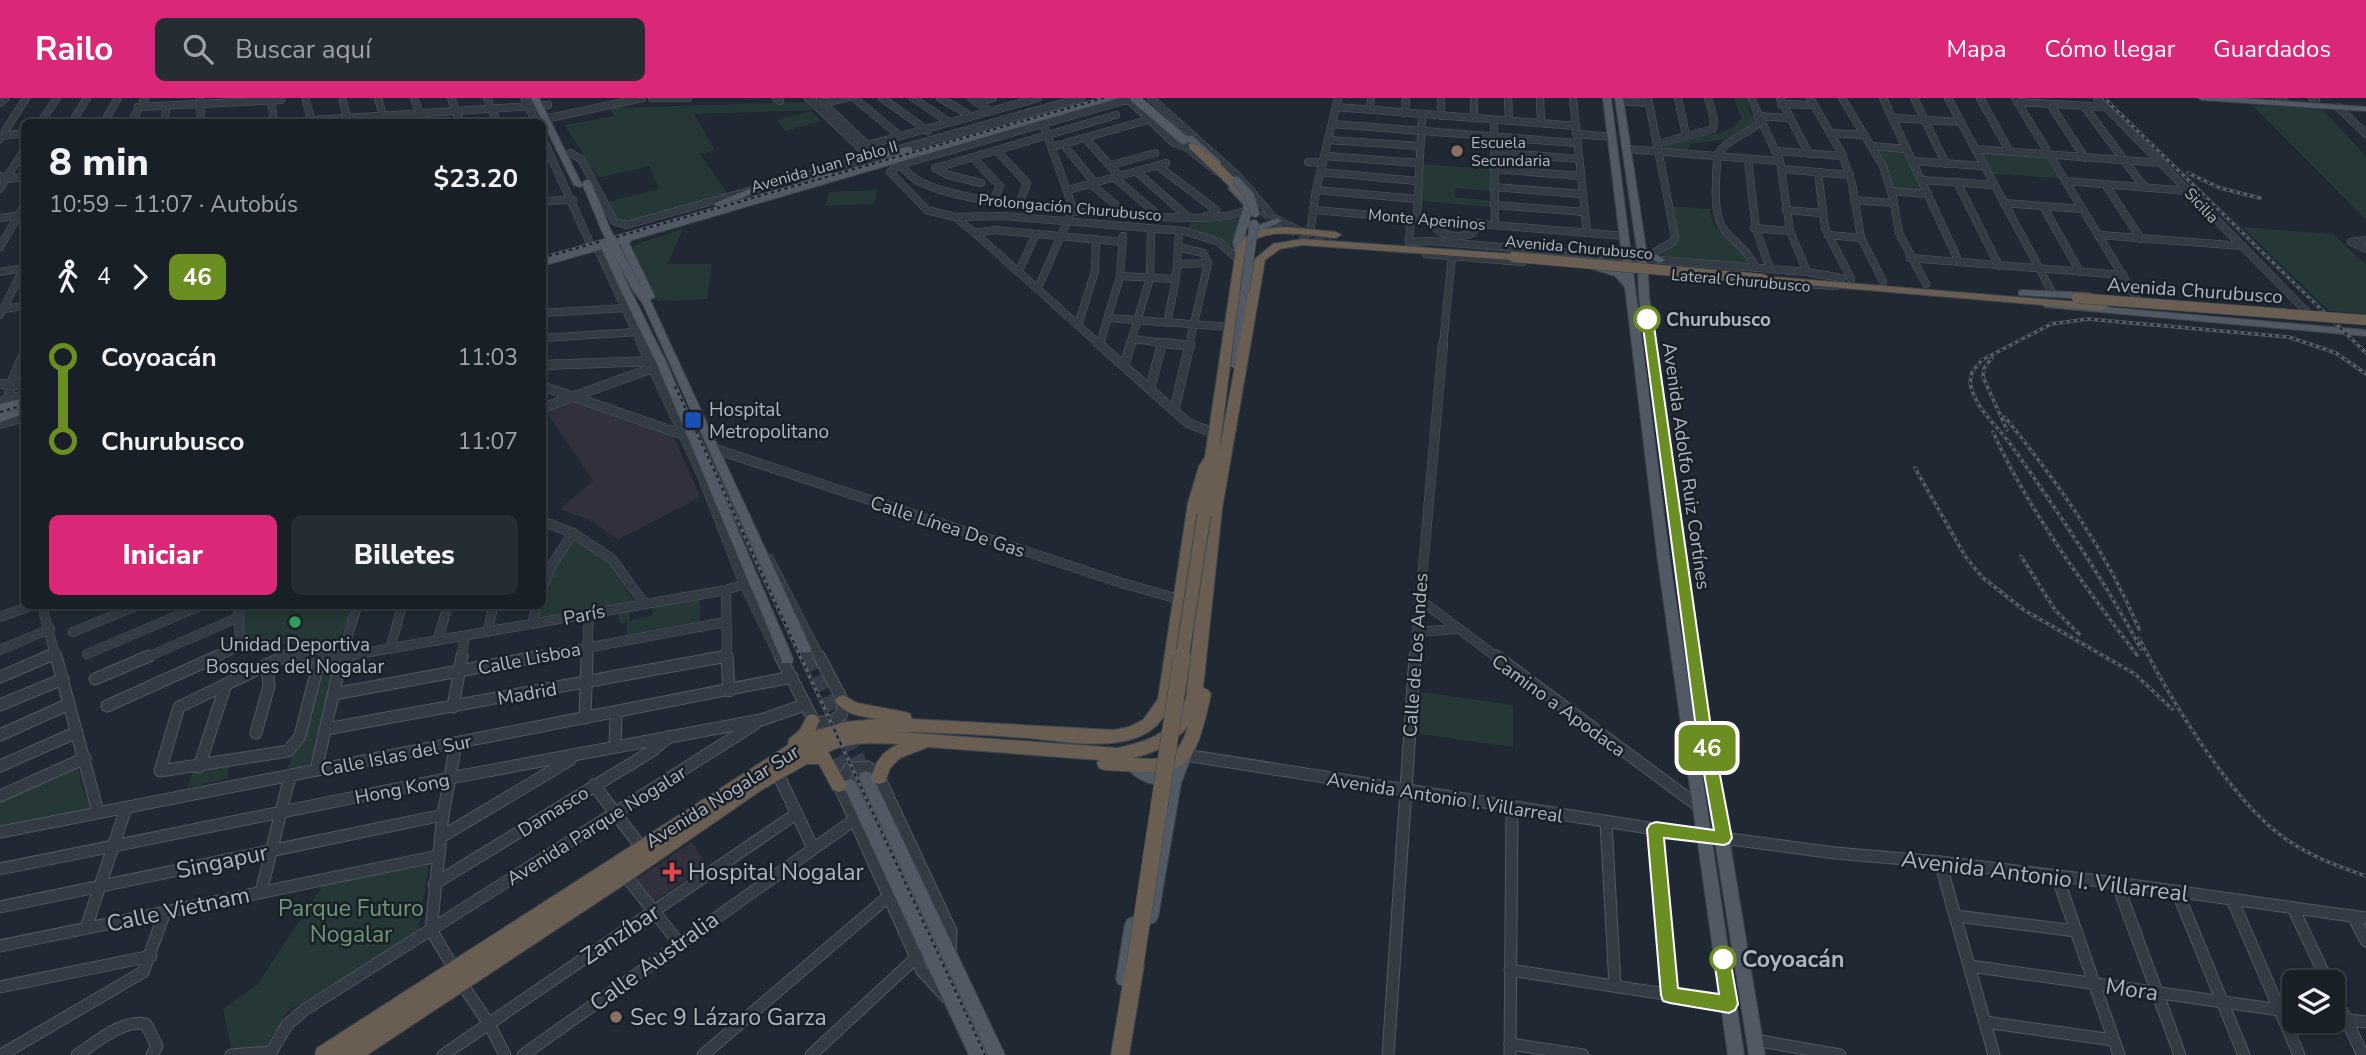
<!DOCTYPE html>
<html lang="es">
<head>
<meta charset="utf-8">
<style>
  body { margin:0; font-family:"Nunito Sans",sans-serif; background:#252c32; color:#f1f3f6; height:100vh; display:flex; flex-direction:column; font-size:26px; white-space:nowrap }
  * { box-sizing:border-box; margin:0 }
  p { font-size:23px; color:#9fa2a7 }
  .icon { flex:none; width:38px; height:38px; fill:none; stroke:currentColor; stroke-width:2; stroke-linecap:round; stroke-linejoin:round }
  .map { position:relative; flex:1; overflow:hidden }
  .drawer { position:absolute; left:21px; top:21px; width:525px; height:490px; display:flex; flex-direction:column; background:#181f26; border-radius:10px; box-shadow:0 4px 10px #0003,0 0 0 2px #363d43 }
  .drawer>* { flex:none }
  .badge { padding:0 14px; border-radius:10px; font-size:24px; line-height:46px }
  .fabs { position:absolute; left:2282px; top:872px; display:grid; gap:14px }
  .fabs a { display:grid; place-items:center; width:63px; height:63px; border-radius:10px; background:#181f26; box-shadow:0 4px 10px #0003,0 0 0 2px #363d43; font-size:35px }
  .map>.badge { position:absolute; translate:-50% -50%; box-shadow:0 0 0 4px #fff }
  .legs { display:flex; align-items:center; gap:10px; height:77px; padding:0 28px; font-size:23px }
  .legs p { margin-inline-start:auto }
  .head { display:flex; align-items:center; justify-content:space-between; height:119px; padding:0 28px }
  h1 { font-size:38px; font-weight:800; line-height:52px }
  .button { display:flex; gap:14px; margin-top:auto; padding:14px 28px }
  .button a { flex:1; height:80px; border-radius:10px; background:#db2777; color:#fff; font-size:28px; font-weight:800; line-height:80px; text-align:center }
  .button a+a { background:#252c32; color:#f1f3f6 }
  ul { padding:0 28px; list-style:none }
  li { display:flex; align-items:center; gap:24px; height:84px; font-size:26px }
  li i { display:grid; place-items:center; width:10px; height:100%; margin:0 9px; background:currentColor }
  li i::after { content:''; width:18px; height:18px; margin:-9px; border:5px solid; border-radius:50%; background:#181f26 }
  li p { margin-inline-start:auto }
  li:first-child i { background:linear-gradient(#0000 50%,currentColor 0) }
  li:last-child i { background:linear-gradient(currentColor 50%,#0000 0) }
  header { display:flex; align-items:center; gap:42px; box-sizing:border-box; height:98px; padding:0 35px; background:#db2777; color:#fff }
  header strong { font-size:33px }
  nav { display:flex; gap:38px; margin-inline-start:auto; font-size:24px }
  .search { width:490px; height:63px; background:#252c32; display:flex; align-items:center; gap:18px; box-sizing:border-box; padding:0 24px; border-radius:10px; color:#9fa2a7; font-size:26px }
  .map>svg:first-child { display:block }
  .medical { fill:#30313c }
  .green { fill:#253736 }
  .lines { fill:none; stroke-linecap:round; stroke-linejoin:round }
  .major-tunnel-far1 { stroke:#353e48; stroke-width:11; stroke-dasharray:11 6; stroke-linecap:butt }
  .major-tunnel { stroke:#353e48; stroke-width:15; stroke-dasharray:15 7; stroke-linecap:butt }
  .highway-tunnel { stroke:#353e48; stroke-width:10; stroke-dasharray:10 5; stroke-linecap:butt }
  .minor-far2-casing { stroke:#515962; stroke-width:8 }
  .minor-far1-casing { stroke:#515962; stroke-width:10 }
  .minor-casing { stroke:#515962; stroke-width:13 }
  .major-casing { stroke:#3d444d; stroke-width:2 }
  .highway-casing { stroke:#3e464e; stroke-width:2 }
  .minor-far2 { stroke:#333b44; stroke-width:7 }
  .minor-far1 { stroke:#333b44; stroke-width:9 }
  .minor { stroke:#333b44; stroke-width:11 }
  .major { fill:#515a64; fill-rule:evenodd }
  .highway { fill:#695e51; fill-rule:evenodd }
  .rail-casing { stroke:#555f6b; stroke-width:3.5 }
  .rail { stroke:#192028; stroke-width:2; stroke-dasharray:3.5; stroke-linecap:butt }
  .major-bridge-casing { stroke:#3d444d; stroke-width:10; stroke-linecap:butt }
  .highway-bridge-far2-casing { stroke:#3e464e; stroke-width:11; stroke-linecap:butt }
  .highway-bridge-far1-casing { stroke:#3e464e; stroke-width:15; stroke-linecap:butt }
  .highway-bridge-casing { stroke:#3e464e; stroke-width:18; stroke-linecap:butt }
  .major-bridge { stroke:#515a64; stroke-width:9 }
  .highway-bridge-far2 { stroke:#695e51; stroke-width:10 }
  .highway-bridge-far1 { stroke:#695e51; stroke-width:13 }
  .highway-bridge { stroke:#695e51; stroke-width:17 }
  .line-1 { fill:#6b8e23; stroke:#fff; stroke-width:2 }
  .education-dot { fill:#8d6e63; stroke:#192028; stroke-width:2.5 }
  .stop-1-dot { fill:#fff; stroke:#6b8e23; stroke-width:3.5 }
  .transit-dot { fill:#1a4fb4; stroke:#192028; stroke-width:2.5 }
  .leisure-dot { fill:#2e9e5b; stroke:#192028; stroke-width:2.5 }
  .health-dot { fill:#e0444e; stroke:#192028; stroke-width:2.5 }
  .labels { text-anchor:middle; stroke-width:5; stroke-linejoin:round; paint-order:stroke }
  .far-poi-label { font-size:16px; fill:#adb6c1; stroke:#192028; text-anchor:start }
  .far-street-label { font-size:16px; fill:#adb6c1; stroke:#192028 }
  .street-label { font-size:19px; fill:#adb6c1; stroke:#192028 }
  .stop-label { font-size:19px; font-weight:bold; fill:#adb6c1; stroke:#192028; text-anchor:start }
  .poi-label { font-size:19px; fill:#adb6c1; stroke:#192028; text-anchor:start }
  .near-street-label { font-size:23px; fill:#adb6c1; stroke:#192028 }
  .near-poi-label { font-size:23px; fill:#adb6c1; stroke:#192028; text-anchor:start }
  .near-park-label { font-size:23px; fill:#6f9575; stroke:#192028 }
  .near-stop-label { font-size:23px; font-weight:bold; fill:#adb6c1; stroke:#192028; text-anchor:start }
</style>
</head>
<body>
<header>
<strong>Railo</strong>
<div class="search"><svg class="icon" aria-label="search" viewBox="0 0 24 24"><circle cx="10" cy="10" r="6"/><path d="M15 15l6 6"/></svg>Buscar aquí</div>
<nav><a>Mapa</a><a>Cómo llegar</a><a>Guardados</a></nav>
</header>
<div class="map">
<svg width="2366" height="957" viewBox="0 0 2366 957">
  <rect width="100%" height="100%" fill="#202933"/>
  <g class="medical">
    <path d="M569,303L673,337L700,399L618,442L592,423L560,411L593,383L545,312Z"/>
    <path d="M692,744L707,767L652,805L634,783Z"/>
  </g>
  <g class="green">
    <path d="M1734,0H1745L1754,23C1740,44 1712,42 1690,46L1687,53L1662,52C1677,25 1727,50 1741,19Z"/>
    <path d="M805,4L813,12L694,16L715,52L700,56L728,96L632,123L615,121L608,104L659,91L649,68L598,80L565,27L614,18L610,10Z"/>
    <path d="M2252,7L2322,11L2366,58V122Z"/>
    <path d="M811,13L821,23L785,33L777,22Z"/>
    <path d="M1876,50L1904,52L1923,94L1894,91Z"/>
    <path d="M1980,53L2045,58L2058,80L1993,76Z"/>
    <path d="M1421,66L1491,71V93L1456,90L1455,99L1492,103V109L1420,103Z"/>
    <path d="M877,92L874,106L825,108L829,94Z"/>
    <path d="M1672,108L1710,111C1711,134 1728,136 1741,151C1745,155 1747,161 1750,166L1654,157L1676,143Z"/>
    <path d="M1238,118L1233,149L1218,140L1187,130L1192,123L1215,124Z"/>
    <path d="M2242,129L2333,136L2366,167V216L2329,213Z"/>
    <path d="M683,131L668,166H712L707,201L658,203L632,150L639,145Z"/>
    <path d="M572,438L611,464L633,503L538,519L548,480Z"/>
    <path d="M700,500V523L627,537V524L619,525V512L629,510L630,523L652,517V508Z"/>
    <path d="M242,508H353L335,553L244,540Z"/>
    <path d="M323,562L335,564L311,670L287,673Z"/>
    <path d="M1421,594L1513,607V649L1420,636Z"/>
    <path d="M230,666L227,681L187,690L193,673Z"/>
    <path d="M78,670L82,689L91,710L0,730V702Z"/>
    <path d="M430,762L418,834L288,913L264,951L231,950L223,911L257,887L325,784Z"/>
  </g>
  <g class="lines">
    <path class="major-tunnel-far1" d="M805,550L810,560"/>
    <g class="major-tunnel">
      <path d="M809,558L866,679"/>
      <path d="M826,640L849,686"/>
    </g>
    <path class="highway-tunnel" d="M1250,103L1286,131L1331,142"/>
    <defs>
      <g id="minor-far2">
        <path d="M271,0L274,24"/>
        <path d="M378,0L383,17"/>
        <path d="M414,0L423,24"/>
        <path d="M451,0L460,24"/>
        <path d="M487,0L497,24"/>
        <path d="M524,0L536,24"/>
        <path d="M652,0H688"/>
        <path d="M776,0L780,3"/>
        <path d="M808,0L870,59"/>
        <path d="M854,0L900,38"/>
        <path d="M882,0L928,33"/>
        <path d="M913,0L949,24"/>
        <path d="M940,0L966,15"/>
        <path d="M971,0L990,13"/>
        <path d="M1151,0L1238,78L1274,120L1300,133"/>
        <path d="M1441,0V18"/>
        <path d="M1474,0V20"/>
        <path d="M1508,0L1509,23"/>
        <path d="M1540,0L1541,25"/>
        <path d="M1573,0L1587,135"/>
        <path d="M1648,0L1675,139L1674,143L1650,157"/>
        <path d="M1678,0L1686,37"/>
        <path d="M1751,0L1780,63L1790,133L1807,174"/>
        <path d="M1780,0L1809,56"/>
        <path d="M1810,0L1841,54L1852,85L1861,140L1883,183"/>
        <path d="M1842,0L1883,68L1893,100L1899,135L1926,186"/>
        <path d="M1883,0L1959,164"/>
        <path d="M1914,0L1946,66"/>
        <path d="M1948,0L2053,196"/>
        <path d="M1980,0L2010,54"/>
        <path d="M2015,0L2137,201"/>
        <path d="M2097,0L2307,214"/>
        <path d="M2280,0L2286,5"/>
        <path d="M2312,0L2316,3"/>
        <path d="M200,1L201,24"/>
        <path d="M820,2L870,50"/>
        <path d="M306,3L312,24"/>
        <path d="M343,3L348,24"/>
        <path d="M1619,3L1649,5"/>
        <path d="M977,4L993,0"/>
        <path d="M2017,4L2106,9"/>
        <path d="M0,5L6,0"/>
        <path d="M823,5L846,0"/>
        <path d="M1781,6L1812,7"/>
        <path d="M2050,6L2085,60"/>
        <path d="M2084,8L2144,89"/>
        <path d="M138,9L281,2"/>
        <path d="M1336,9L1576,28"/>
        <path d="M2338,9L2366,36"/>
        <path d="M1370,12L1371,0"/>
        <path d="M1405,15L1406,0"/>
        <path d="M1757,18L1789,20"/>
        <path d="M1892,20L1961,24"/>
        <path d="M545,21L642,0"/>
        <path d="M1494,22L1495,127"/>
        <path d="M41,24L57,0"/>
        <path d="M72,24L87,0"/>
        <path d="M104,24L118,0"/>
        <path d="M131,24L145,0"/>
        <path d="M165,24L166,8"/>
        <path d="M284,24L548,7"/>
        <path d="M1333,26L1577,45"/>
        <path d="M1830,35L1865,37"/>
        <path d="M1576,36L1612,39"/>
        <path d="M0,38L24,35"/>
        <path d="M542,39L589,143"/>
        <path d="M1085,40L1120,79"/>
        <path d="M0,41L26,0"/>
        <path d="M1329,42L1420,48"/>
        <path d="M1181,45L1216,73"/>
        <path d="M1657,46L1713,31L1714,21L1708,0"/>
        <path d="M868,47L1038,0"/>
        <path d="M1872,48L1907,51"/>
        <path d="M1052,49L1151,21"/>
        <path d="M1067,51L1095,85"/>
        <path d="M1626,51L1780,63"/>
        <path d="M1975,51L2163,65"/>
        <path d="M997,53L1027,85L1019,106"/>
        <path d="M1777,53L1843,58"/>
        <path d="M1494,54L1579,61"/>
        <path d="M570,55L581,61L614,123L626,127L789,82"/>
        <path d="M1325,58L1419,65"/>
        <path d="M973,60L1000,88L993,103"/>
        <path d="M1748,61L1756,131L1770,171"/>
        <path d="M1913,63L1983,68"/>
        <path d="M1308,64L1323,65"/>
        <path d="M899,67C904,71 910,77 915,81C961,110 1160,123 1218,119C1228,118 1239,115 1249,112"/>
        <path d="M1111,67L1155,55"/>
        <path d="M1158,68L1216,112V115L1206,118"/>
        <path d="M935,70L948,77L981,85"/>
        <path d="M936,70L1116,17"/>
        <path d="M1494,71L1580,78"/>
        <path d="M1782,71L1850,77"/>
        <path d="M1320,74L1418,83"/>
        <path d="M1818,74L1825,130L1851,181"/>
        <path d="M1138,75L1189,120"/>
        <path d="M807,77L1081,0"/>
        <path d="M0,78L7,81L24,79"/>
        <path d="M1115,80L1158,117"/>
        <path d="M1922,82L1994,87"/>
        <path d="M2065,83L2189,93"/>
        <path d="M1957,84L1999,168"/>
        <path d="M1091,86L1117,108"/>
        <path d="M2105,86L2141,141"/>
        <path d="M1494,89L1582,96"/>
        <path d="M0,91L24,52"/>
        <path d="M1068,92L1166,65"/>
        <path d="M1316,92L1417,101"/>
        <path d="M1891,93L1928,96"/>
        <path d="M1854,102L1893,105"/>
        <path d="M542,103L573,102"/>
        <path d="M2004,105L2082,111"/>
        <path d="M1494,107L1584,114"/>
        <path d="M2043,108L2080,174"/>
        <path d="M1313,112L1625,138"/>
        <path d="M1786,112L1821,115"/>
        <path d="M955,119L1004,118L1184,133L1219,144L1239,162"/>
        <path d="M0,120L24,117"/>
        <path d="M1417,120L1422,16"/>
        <path d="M1428,121C1439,138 1454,142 1473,135L1479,125"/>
        <path d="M1754,130L1790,133"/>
        <path d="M975,135L995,132L1123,144"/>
        <path d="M1310,135L1316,92L1338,0"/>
        <path d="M1828,137L1861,140"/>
        <path d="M2099,137L2243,148"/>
        <path d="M2366,142L2351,144L2366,151"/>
        <path d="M1409,144L1411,120"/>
        <path d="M1412,144L1430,143L1807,174L1842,180"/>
        <path d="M0,149L24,108"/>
        <path d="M597,149L642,247"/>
        <path d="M1178,149L1203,155L1208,165L1189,247"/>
        <path d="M1426,156L1523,164"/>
        <path d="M1910,160L2123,177"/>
        <path d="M1178,166L1208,165"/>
        <path d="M1756,170C1746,150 1738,148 1725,133C1711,116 1717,79 1717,58C1724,42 1747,37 1760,24"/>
        <path d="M1019,173L1036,136"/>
        <path d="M0,174L24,170"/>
        <path d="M1120,178L1176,181"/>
        <path d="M1754,183L1836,188"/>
        <path d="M1038,190L1073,110L1045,31"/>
        <path d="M3,211L24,208"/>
        <path d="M542,215L626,210"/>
        <path d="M0,217L24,170"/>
        <path d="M1109,220L1230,229"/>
        <path d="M1167,225L1176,181L1179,133"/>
        <path d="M1078,227L1095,173L1096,141"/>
        <path d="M542,240L637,234"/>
        <path d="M1133,241L1179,247"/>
        <path d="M1100,246L1120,178L1123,138"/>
        <path d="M1100,247L975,135L955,119L927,112L890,74L899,67L1123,3H1130L1174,45L1186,49"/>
        <path d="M1130,247L1150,180L1151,131"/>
        <path d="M1443,247L1452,158"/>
      </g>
      <g id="minor-far1">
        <path d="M641,245L701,375L744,486L780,560"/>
        <path d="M1098,245L1188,325L1214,335"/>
        <path d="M1165,245L1190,248"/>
        <path d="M542,267L655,263"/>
        <path d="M1124,268L1131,245"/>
        <path d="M0,286L24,287"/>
        <path d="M542,288L681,336"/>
        <path d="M1150,291L1162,245"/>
        <path d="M8,302L11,286L24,255"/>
        <path d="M0,304L24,297"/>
        <path d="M542,310L658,268"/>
        <path d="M1174,313L1190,245"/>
        <path d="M0,326L24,319"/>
        <path d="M715,351L1122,485L1182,502"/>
        <path d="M542,423L573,435L612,461L644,505"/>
        <path d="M769,461L820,560"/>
        <path d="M542,490L552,467L573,435"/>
        <path d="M726,492L727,560"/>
        <path d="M1419,501L1498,560"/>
        <path d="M42,508L56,560"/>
        <path d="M0,519L30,508"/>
        <path d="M532,526L537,508"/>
        <path d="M73,534L136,508"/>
        <path d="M488,534L493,508"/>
        <path d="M1417,534L1456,531"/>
        <path d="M437,543L448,508"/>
        <path d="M390,551L402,508"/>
        <path d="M0,552L50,531"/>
        <path d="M87,556L200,508"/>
        <path d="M45,560L55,555"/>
        <path d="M145,560L237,520"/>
        <path d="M214,560L237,549L240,544L238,508"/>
        <path d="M282,560L287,557L341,559L726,492L744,486"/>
        <path d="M341,560L357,508"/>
        <path d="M461,560L465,538"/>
        <path d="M532,560L725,524"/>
        <path d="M587,560L589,515"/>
        <path d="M718,560L727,558"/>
        <path d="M1415,560L1443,245"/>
      </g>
      <g id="minor">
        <path d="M56,558L98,714"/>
        <path d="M285,558L179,609L160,673L288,653L300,638L320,559"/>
        <path d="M309,558H348"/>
        <path d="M727,558L729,593"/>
        <path d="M780,558L815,625L832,623L842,616L843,603L819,558"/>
        <path d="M1496,558L1701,710"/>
        <path d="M0,579L49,558"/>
        <path d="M95,581L149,558"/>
        <path d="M334,596L541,558"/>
        <path d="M0,607L63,581"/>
        <path d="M107,608L218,558"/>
        <path d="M453,609L462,558"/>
        <path d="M585,620L587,558"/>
        <path d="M326,631L727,558"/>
        <path d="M256,635L269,588L267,568"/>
        <path d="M0,637L69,606"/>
        <path d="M615,649L616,614"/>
        <path d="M1185,657L1655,731L1835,755L1940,764L2117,785L2366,820"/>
        <path d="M0,668L77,634"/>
        <path d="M199,669L226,586"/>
        <path d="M316,672L342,558"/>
        <path d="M777,674L813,750"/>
        <path d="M594,687L641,749"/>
        <path d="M0,698L85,660"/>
        <path d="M1606,724L1615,888"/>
        <path d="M1655,731L1670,897"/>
        <path d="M0,734L792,579"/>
        <path d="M441,739L570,662"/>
        <path d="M1940,764L1994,957"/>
        <path d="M0,771L450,680L761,622L804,607"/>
        <path d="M625,777L679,845"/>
        <path d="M2057,778L2119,957"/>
        <path d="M2117,785L2180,957"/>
        <path d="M434,786L652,653L670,638"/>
        <path d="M2177,793L2244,957"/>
        <path d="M261,794L290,678"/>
        <path d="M2232,801L2299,957"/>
        <path d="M0,809L443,717"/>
        <path d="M2293,810L2328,884"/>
        <path d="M1956,818L2076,833"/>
        <path d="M2353,818L2366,843"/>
        <path d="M86,830L126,710"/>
        <path d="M0,848L438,758"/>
        <path d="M1970,868L2294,914"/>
        <path d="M455,872L431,832L443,717L456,646"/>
        <path d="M1510,872L1729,906"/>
        <path d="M460,883L489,926L505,957"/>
        <path d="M0,889L151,858"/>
        <path d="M2333,894L2363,957"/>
        <path d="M947,900L922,873L839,687L850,670L868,669L879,679L951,833L950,859"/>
        <path d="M2333,920L2366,924"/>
        <path d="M1985,924L2113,942"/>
        <path d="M1755,942L1840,957"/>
        <path d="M1510,946L1583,957"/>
        <path d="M271,954L287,927L304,912L755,626"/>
        <path d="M1,957L143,874L165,814"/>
        <path d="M77,957C96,945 122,921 146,926L157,948L152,957"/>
        <path d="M231,957L271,954"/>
        <path d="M443,957L796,716"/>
        <path d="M523,957L854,722"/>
        <path d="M703,957L889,798"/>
        <path d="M811,957L919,857"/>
        <path d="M1388,957L1415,558"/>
        <path d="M1510,957L1512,711"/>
      </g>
      <g id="major">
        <path d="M531,0H539L582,87L581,89L574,87Z"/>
        <path d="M1106,0H1119L632,142L629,145L655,199L650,202L811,550L810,554H800L643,206L632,191L634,189H640L620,146L542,168V162Z"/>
        <path d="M1603,0H1611L1670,464L1744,957H1728L1658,464L1625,189L1615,178L1589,170C1598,164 1614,170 1624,175Z"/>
        <path d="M1615,0H1623L1646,151L1665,162L1660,165L1647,159L1649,198L1711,630L1765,957H1749L1697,630L1639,198L1637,152Z"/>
        <path d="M2198,0H2238L2366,9V13L2202,2Z"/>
        <path d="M1187,38H1193L1221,64V68H1215L1187,42Z"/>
        <path d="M909,49L912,50V54L884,59L880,56L884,53Z"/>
        <path d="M828,72L831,73V77L781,87L777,84L781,81Z"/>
        <path d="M1232,87L1253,107L1249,123L1260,127L1277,120L1282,123L1261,133L1247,129L1243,144L1245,156L1240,159L1235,156L1233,144L1244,107L1228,90Z"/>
        <path d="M754,89L757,90V94L720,108L713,106Z"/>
        <path d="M626,190L631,193L667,266L793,561L792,565H782L781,561L657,266L621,193Z"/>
        <path d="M1245,190L1250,193L1241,268L1236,271L1231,268L1240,193Z"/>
        <path d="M2022,192L2090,195L2095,198L2090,201L2019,197V193Z"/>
        <path d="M2048,204L2366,232V238L2045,209L2043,207Z"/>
        <path d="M24,300V306L0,313V306Z"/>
        <path d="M24,310V316L0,324V316Z"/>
        <path d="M1181,649L1190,653L1192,657L1181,685L1158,819L1155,824L1150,826L1145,824L1142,819L1167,685L1177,660L1174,655L1176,651Z"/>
        <path d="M1133,663L1162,678L1164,682L1162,686C1151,689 1132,678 1126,669L1128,665Z"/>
        <path d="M866,673L871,675L873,679L1005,957H988L859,679L861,675Z"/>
        <path d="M850,681L855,683L986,957H969L843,687L845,683Z"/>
        <path d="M1133,819L1138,821L1141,826L1132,881L1130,886L1124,888L1118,886L1116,881L1125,826L1128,821Z"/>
      </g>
      <g id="highway">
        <path d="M1189,46C1204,45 1236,83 1249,95V99H1241L1189,50Z"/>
        <path d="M1287,129L1336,134L1341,137L1336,140C1315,138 1265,128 1250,146C1244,154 1244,164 1242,173L1219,354L1255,161L1273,146L1302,141L1513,156L1518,159L1513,162L1302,147L1280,151L1265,162L1222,411L1203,590L1208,592L1211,596C1193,678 1186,677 1105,672L1099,670L1097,665L1099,662L928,649L900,660L890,670L885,684L879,686L873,684L871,679C876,663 883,653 899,646C877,645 847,643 828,654L847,687L845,692L839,694L833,692L819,666H807L763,691L631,782L367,957H315L317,950L788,647L789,641L800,632L807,618L812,616L817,618L820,622L815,633L845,624L877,621C861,618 845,617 835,603L838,599L843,597L857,605L905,614L910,616L912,621L1113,632L1129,629L1143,622L1158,601L1188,405L1199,368L1205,359L1236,152C1246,131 1266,130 1287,129ZM1199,420L1207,421L1186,600C1172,635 1153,642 1118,650L899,634C942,634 984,637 1027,640C1062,643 1105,652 1138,639C1157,632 1165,618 1174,601ZM1188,628C1177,664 1165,662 1132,660C1154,655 1173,647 1188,628Z"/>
        <path d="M1763,178L2102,206L2108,209L2102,212L1759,183L1758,181Z"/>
        <path d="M1135,859L1141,861L1144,867L1129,957H1111L1126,867L1129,861Z"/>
      </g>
    </defs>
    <use href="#minor-far2" class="minor-far2-casing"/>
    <use href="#minor-far1" class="minor-far1-casing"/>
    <use href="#minor" class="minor-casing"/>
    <use href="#major" class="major-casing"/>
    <use href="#highway" class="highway-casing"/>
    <use href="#minor-far2" class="minor-far2"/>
    <use href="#minor-far1" class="minor-far1"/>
    <use href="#minor" class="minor"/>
    <use href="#major" class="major"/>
    <use href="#highway" class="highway"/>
    <defs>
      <g id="rail">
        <path d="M2104,0L2366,255"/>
        <path d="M2188,75L2220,90L2260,100"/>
        <path d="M542,160L1104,0"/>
        <path d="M1992,260L1984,270L1983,279L2007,332"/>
        <path d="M675,288L985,957"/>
        <path d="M0,314L24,307"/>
        <path d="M2005,319C2058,385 2106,452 2139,531"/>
        <path d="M1993,334C2027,410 2086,491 2137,557"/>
        <path d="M1915,370L1965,458L1982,479L2024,512L2135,576L2172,611"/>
        <path d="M2021,458L2055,512L2079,536"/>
        <path d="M2139,540C2169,599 2230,701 2283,739C2309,758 2337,768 2366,778"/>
        <path d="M2141,551C2103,480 2058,413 2011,347C1997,327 1975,311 1970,285L1972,274L1982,262L2051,226L2088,221L2289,239L2336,255L2366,276"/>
      </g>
    </defs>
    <use href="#rail" class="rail-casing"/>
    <use href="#rail" class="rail"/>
    <defs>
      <g id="major-bridge">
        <path d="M1135,0L1184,42"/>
        <path d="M1236,83L1249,97L1255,115"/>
        <path d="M587,86L606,132L637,191"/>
        <path d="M604,145L626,193"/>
        <path d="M1245,193L1254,126"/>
      </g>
      <g id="highway-bridge-far2">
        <path d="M1513,159L1763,181"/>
        <path d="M2077,200L2366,222"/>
      </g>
      <path id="highway-bridge-far1" d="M1182,560L1204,417"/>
      <path id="highway-bridge" d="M1135,867L1182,558"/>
    </defs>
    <use href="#major-bridge" class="major-bridge-casing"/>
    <use href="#highway-bridge-far2" class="highway-bridge-far2-casing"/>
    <use href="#highway-bridge-far1" class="highway-bridge-far1-casing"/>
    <use href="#highway-bridge" class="highway-bridge-casing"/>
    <use href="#major-bridge" class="major-bridge"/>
    <use href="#highway-bridge-far2" class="highway-bridge-far2"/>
    <use href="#highway-bridge-far1" class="highway-bridge-far1"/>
    <use href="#highway-bridge" class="highway-bridge"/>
  </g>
  <path class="line-1" d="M1647,218L1653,221L1711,630L1732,740L1729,745L1724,747L1664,740L1678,890L1719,896L1714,861L1717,855L1723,853L1729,855L1738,906L1735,912L1729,915L1670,905L1663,903L1661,897L1647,731L1650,726L1656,724L1714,732L1696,630L1642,221Z"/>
  <g class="education-dot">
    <circle cx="1457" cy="53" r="7"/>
    <circle cx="616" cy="919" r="7"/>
  </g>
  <g class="stop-1-dot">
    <circle cx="1647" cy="221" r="12"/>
    <circle cx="1723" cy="861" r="12"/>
  </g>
  <rect class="transit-dot" x="684" y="313" width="18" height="18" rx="3.5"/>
  <circle class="leisure-dot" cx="295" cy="524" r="7"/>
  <path class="health-dot" d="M668.5 763.5h7v7h7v7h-7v7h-7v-7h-7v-7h7z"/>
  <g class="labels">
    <g class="far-poi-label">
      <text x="1471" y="50">Escuela<tspan x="1471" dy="18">Secundaria</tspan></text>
    </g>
    <g class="far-street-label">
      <text transform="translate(824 68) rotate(-16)" y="6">Avenida Juan Pablo II</text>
      <text transform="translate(2202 107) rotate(47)" y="6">Sicilia</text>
      <text transform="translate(1070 109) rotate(5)" y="6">Prolongación Churubusco</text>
      <text transform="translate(1427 121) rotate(5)" y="6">Monte Apeninos</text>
      <text transform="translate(1579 149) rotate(5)" y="6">Avenida Churubusco</text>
      <text transform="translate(1741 182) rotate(5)" y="6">Lateral Churubusco</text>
    </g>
    <g class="street-label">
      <text transform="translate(2195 192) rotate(4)" y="7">Avenida Churubusco</text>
      <text transform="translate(1687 368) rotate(82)" y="7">Avenida Adolfo Ruiz Cortínes</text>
      <text transform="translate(948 428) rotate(18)" y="7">Calle Línea De Gas</text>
      <text transform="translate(584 516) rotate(-11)" y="7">París</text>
      <text transform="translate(1415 557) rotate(-86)" y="7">Calle de Los Andes</text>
      <text transform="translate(529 560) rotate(-11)" y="7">Calle Lisboa</text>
      <text transform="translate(527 595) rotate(-10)" y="7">Madrid</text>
      <text transform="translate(1559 607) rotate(36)" y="7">Camino a Apodaca</text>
      <text transform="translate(396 657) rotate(-11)" y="7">Calle Islas del Sur</text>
      <text transform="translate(402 690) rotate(-11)" y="7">Hong Kong</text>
      <text transform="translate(722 698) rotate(-32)" y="7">Avenida Nogalar Sur</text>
      <text transform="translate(1445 699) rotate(9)" y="7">Avenida Antonio I. Villarreal</text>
      <text transform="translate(553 713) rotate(-32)" y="7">Damasco</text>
      <text transform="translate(596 727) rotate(-32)" y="7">Avenida Parque Nogalar</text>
    </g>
    <g class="stop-label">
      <text x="1666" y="228">Churubusco</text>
    </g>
    <g class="poi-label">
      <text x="709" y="318">Hospital<tspan x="709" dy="22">Metropolitano</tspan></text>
      <text x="295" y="553" text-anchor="middle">Unidad Deportiva<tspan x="295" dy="22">Bosques del Nogalar</tspan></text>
    </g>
    <g class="near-street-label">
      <text transform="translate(222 763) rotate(-12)" y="8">Singapur</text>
      <text transform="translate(2045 778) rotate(7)" y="8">Avenida Antonio I. Villarreal</text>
      <text transform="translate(178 811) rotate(-12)" y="8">Calle Vietnam</text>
      <text transform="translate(620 836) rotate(-34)" y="8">Zanzíbar</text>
      <text transform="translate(654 863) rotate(-36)" y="8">Calle Australia</text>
      <text transform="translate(2132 891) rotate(8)" y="8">Mora</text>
    </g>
    <g class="near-poi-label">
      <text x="688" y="782">Hospital Nogalar</text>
      <text x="630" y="927">Sec 9 Lázaro Garza</text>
    </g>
    <g class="near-park-label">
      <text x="351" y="818">Parque Futuro<tspan x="351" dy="26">Nogalar</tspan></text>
    </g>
    <g class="near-stop-label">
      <text x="1742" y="869">Coyoacán</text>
    </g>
  </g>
</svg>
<div class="fabs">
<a><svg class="icon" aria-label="layers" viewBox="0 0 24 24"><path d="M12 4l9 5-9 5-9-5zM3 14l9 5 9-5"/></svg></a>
</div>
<b class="badge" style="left:1707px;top:650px;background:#6b8e23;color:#fff">46</b>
<section class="drawer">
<div class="head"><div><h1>8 min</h1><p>10:59 – 11:07 · Autobús</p></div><b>$23.20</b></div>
<div class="legs"><svg class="icon" aria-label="walk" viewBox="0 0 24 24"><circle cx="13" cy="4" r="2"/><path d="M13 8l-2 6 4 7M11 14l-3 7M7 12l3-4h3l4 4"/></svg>4<svg class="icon" aria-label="forward" viewBox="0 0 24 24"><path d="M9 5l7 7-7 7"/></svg><b class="badge" style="background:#6b8e23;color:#fff">46</b></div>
<ul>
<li><i style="color:#6b8e23"></i><b>Coyoacán</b><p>11:03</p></li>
<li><i style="color:#6b8e23"></i><b>Churubusco</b><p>11:07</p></li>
</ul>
<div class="button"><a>Iniciar</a><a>Billetes</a></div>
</section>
</div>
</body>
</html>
